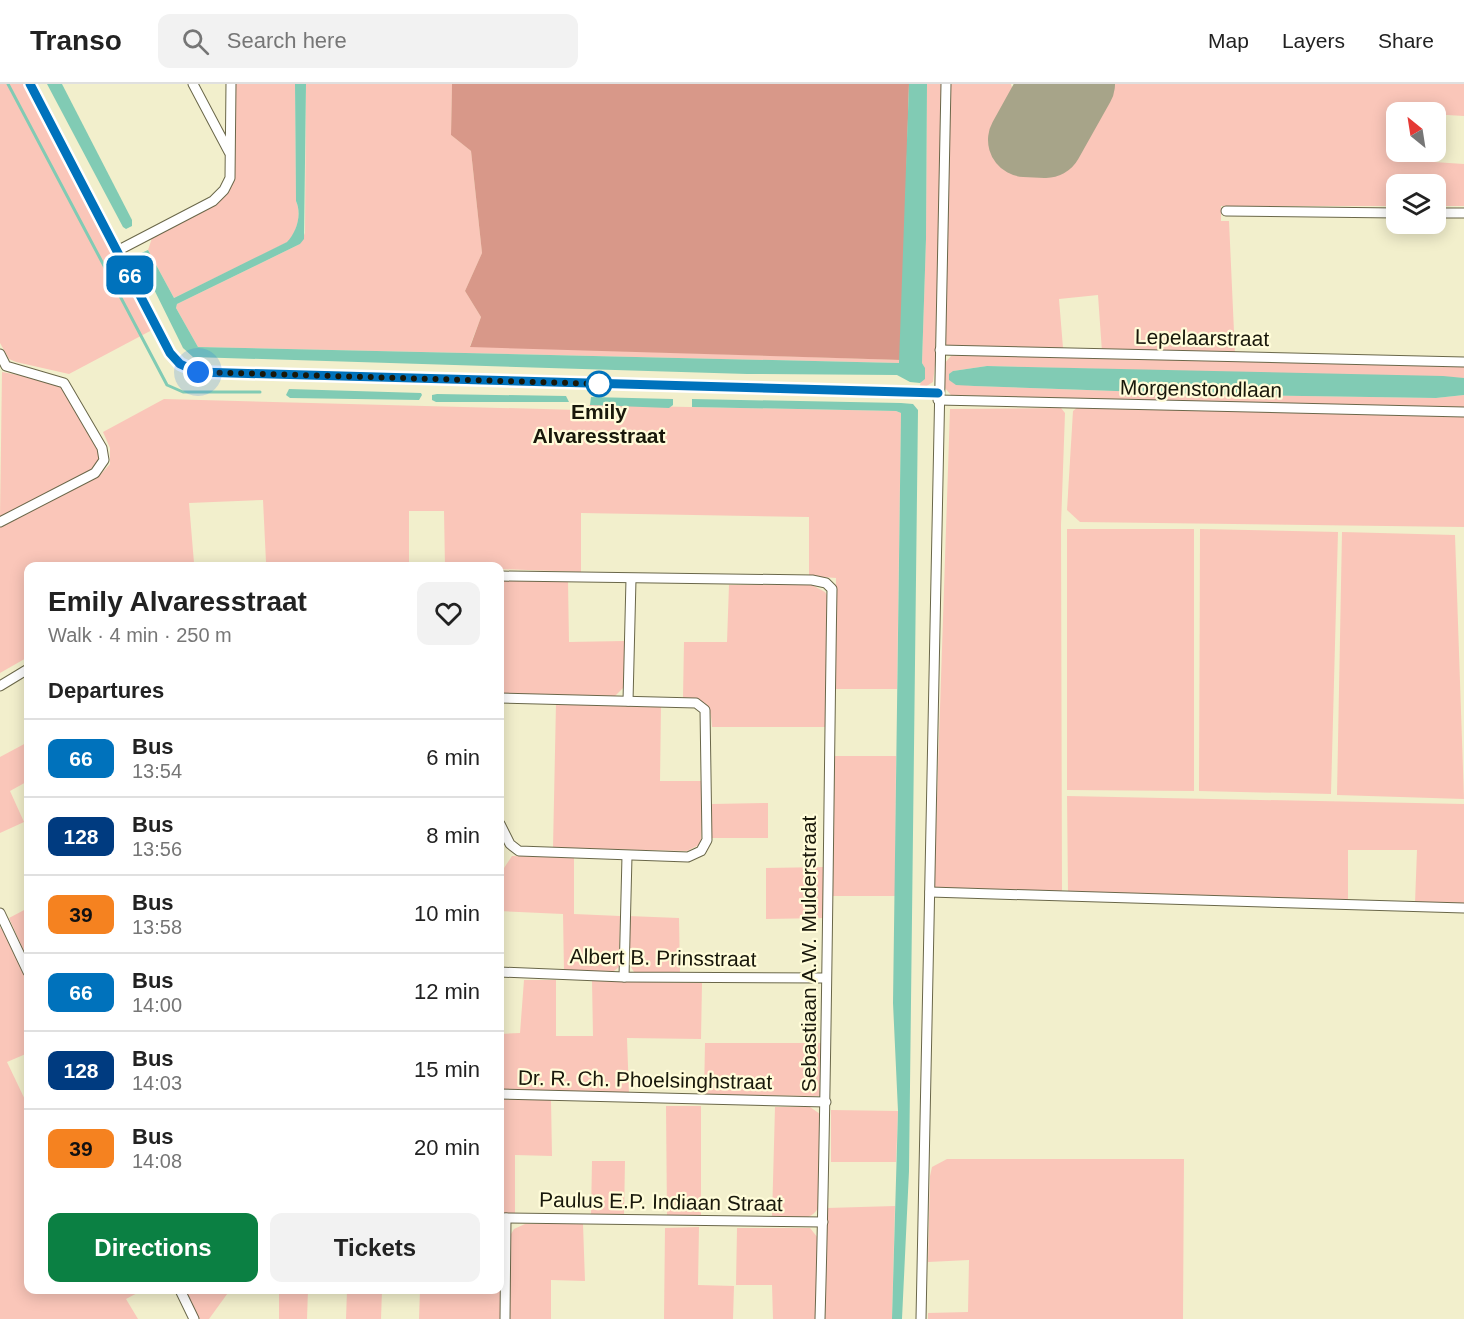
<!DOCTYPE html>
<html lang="en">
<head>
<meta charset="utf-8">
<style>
  body { margin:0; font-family:Helvetica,sans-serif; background:#f2f2f2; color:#222; height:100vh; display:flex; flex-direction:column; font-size:22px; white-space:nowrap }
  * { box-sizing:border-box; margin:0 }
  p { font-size:20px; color:#767676 }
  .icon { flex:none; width:33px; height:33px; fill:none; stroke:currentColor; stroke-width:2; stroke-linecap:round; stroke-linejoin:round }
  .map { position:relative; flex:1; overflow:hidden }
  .side { position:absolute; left:24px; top:478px; width:480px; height:732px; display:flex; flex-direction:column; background:#fff; border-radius:12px; box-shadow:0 3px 15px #0003 }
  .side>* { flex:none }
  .badge { padding:0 12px; border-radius:9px; font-size:21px; line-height:39px }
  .needle { width:39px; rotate:330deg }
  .controls { position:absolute; left:1386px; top:18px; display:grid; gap:12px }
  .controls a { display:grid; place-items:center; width:60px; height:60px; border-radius:12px; background:#fff; box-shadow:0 3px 15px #0003; font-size:30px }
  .you { position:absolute; width:30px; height:30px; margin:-15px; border:4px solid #fff; border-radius:50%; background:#1a73e8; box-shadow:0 0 0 9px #1a73e833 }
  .map>.badge { position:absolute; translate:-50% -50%; box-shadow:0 0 0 3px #fff }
  h2 { padding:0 24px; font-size:22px; line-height:54px }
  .round { display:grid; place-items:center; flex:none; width:63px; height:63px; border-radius:12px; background:#f2f2f2 }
  .overview { display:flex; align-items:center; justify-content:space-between; height:102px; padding:0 24px }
  h1 { font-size:28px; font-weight:600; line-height:45px }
  .action { display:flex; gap:12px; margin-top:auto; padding:12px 24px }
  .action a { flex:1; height:69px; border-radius:12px; background:#0b8043; color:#fff; font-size:24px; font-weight:600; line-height:69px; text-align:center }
  .action a+a { background:#f2f2f2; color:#222 }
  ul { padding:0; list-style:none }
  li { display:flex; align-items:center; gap:18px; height:78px; padding:0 24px; border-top:2px solid #e0e0e0 }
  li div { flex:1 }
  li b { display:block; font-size:22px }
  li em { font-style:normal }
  li .badge { min-width:66px; font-weight:700; text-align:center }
  header { display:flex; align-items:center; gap:36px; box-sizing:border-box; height:84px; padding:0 30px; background:#fff; border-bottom:2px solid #e0e0e0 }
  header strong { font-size:28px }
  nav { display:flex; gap:33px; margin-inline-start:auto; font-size:21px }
  .search { width:420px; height:54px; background:#f2f2f2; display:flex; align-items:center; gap:15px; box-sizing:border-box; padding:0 21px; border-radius:12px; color:#767676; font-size:22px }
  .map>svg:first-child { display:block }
  .green { fill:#fac6b9 }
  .forest { fill:#d89889 }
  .water { fill:#81cbb4 }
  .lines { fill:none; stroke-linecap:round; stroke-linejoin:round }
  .stream { stroke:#81cbb4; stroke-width:3 }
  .runway { stroke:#a7a489; stroke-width:74 }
  .street-casing { stroke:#6a6749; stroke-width:11 }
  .street { stroke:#fff; stroke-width:9 }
  .line-casing { stroke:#fff; stroke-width:14 }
  .line { stroke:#0072bc; stroke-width:9 }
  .walk { stroke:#19180b; stroke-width:6; stroke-dasharray:0 10.8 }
  .stop-dot { fill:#fff; stroke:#0072bc; stroke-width:3 }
  .labels { text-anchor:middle; stroke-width:4.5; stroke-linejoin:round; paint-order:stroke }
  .street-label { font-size:21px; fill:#19180b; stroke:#fffcd9 }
  .stop-label { font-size:21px; font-weight:bold; fill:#19180b; stroke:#fffcd9 }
</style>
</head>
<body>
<header>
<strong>Transo</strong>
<div class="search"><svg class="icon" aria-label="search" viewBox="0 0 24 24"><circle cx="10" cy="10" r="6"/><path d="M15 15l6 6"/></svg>Search here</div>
<nav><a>Map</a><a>Layers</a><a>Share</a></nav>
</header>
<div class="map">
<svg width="1464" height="1235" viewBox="0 0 1464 1235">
  <rect width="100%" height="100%" fill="#f2efcc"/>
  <g class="green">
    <path d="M0,0H24L152,246L69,290L16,278L9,275L0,259Z"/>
    <path d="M235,0H295L296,117C302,130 297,148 288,158L174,214L148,166L153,151L219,118L230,106L233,95Z"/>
    <path d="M306,0H452L451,51L471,67L482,169L465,207L481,233L470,262L901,276L899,279L198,263L176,224L177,220L300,160L305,149Z"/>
    <path d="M927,0H943L935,281L933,298L925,303H920C920,293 929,290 922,279L926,155Z"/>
    <path d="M952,0H1011L1013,7L1045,14L1021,57L1048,59L1080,0H1464V32L1396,28V68H1434V78L1464,80V122H1436V100H1396V122H1221V137H1229L1235,270L1102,268L1098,211L1059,215L1063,264H948L944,257L949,2Z"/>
    <path d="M961,271L1464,283V294L987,282L953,287L949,295L956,300L974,302L1229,311L1436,314L1464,311V326L951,311L944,303V280L951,272Z"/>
    <path d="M2,288L65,300L102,367V376L91,387L0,434Z"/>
    <path d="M164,315L579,326L590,321L896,327L901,329L897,605H834L836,494L809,492V433L581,429V488L445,483L444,427H409V483L266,478L263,416L189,419L194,479L187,483H28V573L0,589V443L101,390L110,380V364L103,348Z"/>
    <path d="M1078,323L1464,332V443L1080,438L1067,426L1073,327Z"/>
    <path d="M1061,324L1065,329L1061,441L1062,809L934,804L950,325Z"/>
    <path d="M1067,445H1194V707L1067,706Z"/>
    <path d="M1200,445L1338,448L1331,710L1199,707Z"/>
    <path d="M1342,448L1455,451L1464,715L1337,711Z"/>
    <path d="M500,495L568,497L569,558L624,557V603L615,612L500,610Z"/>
    <path d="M729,501H812L825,508L829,514L827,643H712C711,620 706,615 683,614L684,558H727Z"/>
    <path d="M556,619L661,621L660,697H703L701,760L687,767L553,764Z"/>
    <path d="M28,658V697L10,707L24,738L0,749V673Z"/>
    <path d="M835,672H896L895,812H831Z"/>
    <path d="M1067,712L1464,720V821L1415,819L1417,766H1348V817L1068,809Z"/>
    <path d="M768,719V754H712V720Z"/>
    <path d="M512,772L574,773V830L620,832L619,883L610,890L564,888L563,830L500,827V790Z"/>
    <path d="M824,783L823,834L766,835V784Z"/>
    <path d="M28,824V877L9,834Z"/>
    <path d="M628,832L679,834L680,890L634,888L627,876Z"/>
    <path d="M3,843L28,897V969L7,978L28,1022V1206H143L126,1215L138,1235H0V844Z"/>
    <path d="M524,896H556V952H593L592,897L702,899L701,955L627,954L629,1010L500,1006V950L520,949Z"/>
    <path d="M705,959H821V1012L704,1011Z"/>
    <path d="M500,1015L551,1016L552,1072L515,1071V1129H500Z"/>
    <path d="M666,1022H701V1135L667,1134Z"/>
    <path d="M775,1023H810L820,1030L818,1124C810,1140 787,1134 772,1134Z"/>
    <path d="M831,1026L898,1027L896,1078H831Z"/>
    <path d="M947,1075H1184L1183,1235H928V1229L968,1228L969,1176L928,1178L930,1092L932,1083Z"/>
    <path d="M592,1077H625L624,1132H591Z"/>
    <path d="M895,1122L892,1235H825L827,1124Z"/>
    <path d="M525,1140H583L585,1197L551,1196V1235H508L511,1150L514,1145Z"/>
    <path d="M699,1143L698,1201L734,1202L733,1235H664L665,1144Z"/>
    <path d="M737,1144H810L818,1154L817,1235H773L772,1201H736Z"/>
    <path d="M500,1200H502L501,1235H419L420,1206H500Z"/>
    <path d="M184,1206H230L209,1235H198Z"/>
    <path d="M279,1206H308L307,1235H279Z"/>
    <path d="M347,1206H382L381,1235H346Z"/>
  </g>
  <path class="forest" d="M452,0H909L901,276L470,263L481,233L465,207L482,169L471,67L451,51Z"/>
  <g class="water">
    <path d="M47,0H62L132,136V142L126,145L123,143Z"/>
    <path d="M295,0H306L304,155L300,160L177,220L176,224L198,263L899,279L909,0H927L926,155L922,279L925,284V295L920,299L910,298L897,291L747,290L193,273L183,264L137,171L148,166L174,214L287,158C297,148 302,130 296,117Z"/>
    <path d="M987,282L1443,292L1464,294V311L1436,314L1229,311L974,302L956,301L949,296V290L953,287Z"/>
    <path d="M289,305L421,309L422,311L419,316L290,314L286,311Z"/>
    <path d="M437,310L566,312L569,318H436L432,316V311Z"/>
    <path d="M591,313L673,315V321L669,324L590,321Z"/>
    <path d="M692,315L901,319L913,320L918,326L909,1087L902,1235H892L898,1027L893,919L901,329L896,327L692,323Z"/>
  </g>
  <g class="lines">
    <path class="stream" d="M8,0L167,301L183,308H260"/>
    <path class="runway" d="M1056,0L1025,56L1046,57L1078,0"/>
    <defs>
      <g id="street">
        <path d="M30,0L170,269L180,280L198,288L938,309"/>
        <path d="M193,0L229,68"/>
        <path d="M1226,127L1396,129"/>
        <path d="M1436,129H1464"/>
        <path d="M117,167L213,117L224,106L230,94L231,0"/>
        <path d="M940,266L1464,278"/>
        <path d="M0,270L6,282L64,299L102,364L104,376L95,389L0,438"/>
        <path d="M938,316L1464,328"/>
        <path d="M500,492L812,496L826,499L832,505C828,749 827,992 820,1235"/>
        <path d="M0,602L28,585"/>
        <path d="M500,614L696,619L705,626L707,756L701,767L688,773L519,767L510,760L500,740"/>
        <path d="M628,617L631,495"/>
        <path d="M930,808L1464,824"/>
        <path d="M0,829L28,888"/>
        <path d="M500,888L624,893L825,894"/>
        <path d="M624,893L627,772"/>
        <path d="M500,1010L826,1018"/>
        <path d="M500,1134L823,1138"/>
        <path d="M180,1206L194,1235"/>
        <path d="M505,1235L506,1134"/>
        <path d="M921,1235L946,0"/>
      </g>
    </defs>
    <use href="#street" class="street-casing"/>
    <use href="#street" class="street"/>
  </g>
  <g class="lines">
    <defs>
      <path id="line" d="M30,0L170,269L180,280L198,288L938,309"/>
    </defs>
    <use href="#line" class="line-casing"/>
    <use href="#line" class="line"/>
    <path class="walk" d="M198,288L604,300H599"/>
  </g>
  <circle class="stop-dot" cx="599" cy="300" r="12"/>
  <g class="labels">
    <g class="street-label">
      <text transform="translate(1202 254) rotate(1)" y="7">Lepelaarstraat</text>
      <text transform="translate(1201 305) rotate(1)" y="7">Morgenstondlaan</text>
      <text transform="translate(809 870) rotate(-90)" y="7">Sebastiaan A.W. Mulderstraat</text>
      <text transform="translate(663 874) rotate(1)" y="7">Albert B. Prinsstraat</text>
      <text transform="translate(645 996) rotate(1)" y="7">Dr. R. Ch. Phoelsinghstraat</text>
      <text transform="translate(661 1118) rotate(1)" y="7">Paulus E.P. Indiaan Straat</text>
    </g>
    <g class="stop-label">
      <text x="599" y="335">Emily<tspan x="599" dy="24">Alvaresstraat</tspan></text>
    </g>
  </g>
</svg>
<div class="controls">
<a><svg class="needle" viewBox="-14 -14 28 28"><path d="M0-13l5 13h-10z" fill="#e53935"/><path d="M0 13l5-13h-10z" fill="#767676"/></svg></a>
<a><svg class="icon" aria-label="layers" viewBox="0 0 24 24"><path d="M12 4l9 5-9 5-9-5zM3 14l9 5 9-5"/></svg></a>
</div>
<div class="you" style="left:198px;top:288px"></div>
<b class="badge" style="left:130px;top:191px;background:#0072bc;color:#fff">66</b>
<section class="side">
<div class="overview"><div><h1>Emily Alvaresstraat</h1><p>Walk · 4 min · 250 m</p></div><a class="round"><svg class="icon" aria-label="heart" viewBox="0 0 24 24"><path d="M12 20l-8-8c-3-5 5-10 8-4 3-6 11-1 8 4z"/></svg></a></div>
<h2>Departures</h2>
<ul>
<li><span class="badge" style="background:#0072bc;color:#fff">66</span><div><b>Bus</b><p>13:54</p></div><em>6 min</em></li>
<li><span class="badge" style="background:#003b80;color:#fff">128</span><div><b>Bus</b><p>13:56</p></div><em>8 min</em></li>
<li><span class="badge" style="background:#f58220;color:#111">39</span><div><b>Bus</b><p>13:58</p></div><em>10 min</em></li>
<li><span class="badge" style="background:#0072bc;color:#fff">66</span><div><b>Bus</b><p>14:00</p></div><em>12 min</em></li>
<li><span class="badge" style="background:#003b80;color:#fff">128</span><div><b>Bus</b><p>14:03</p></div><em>15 min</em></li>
<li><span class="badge" style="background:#f58220;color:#111">39</span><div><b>Bus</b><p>14:08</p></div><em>20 min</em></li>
</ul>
<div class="action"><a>Directions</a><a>Tickets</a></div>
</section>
</div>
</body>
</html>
